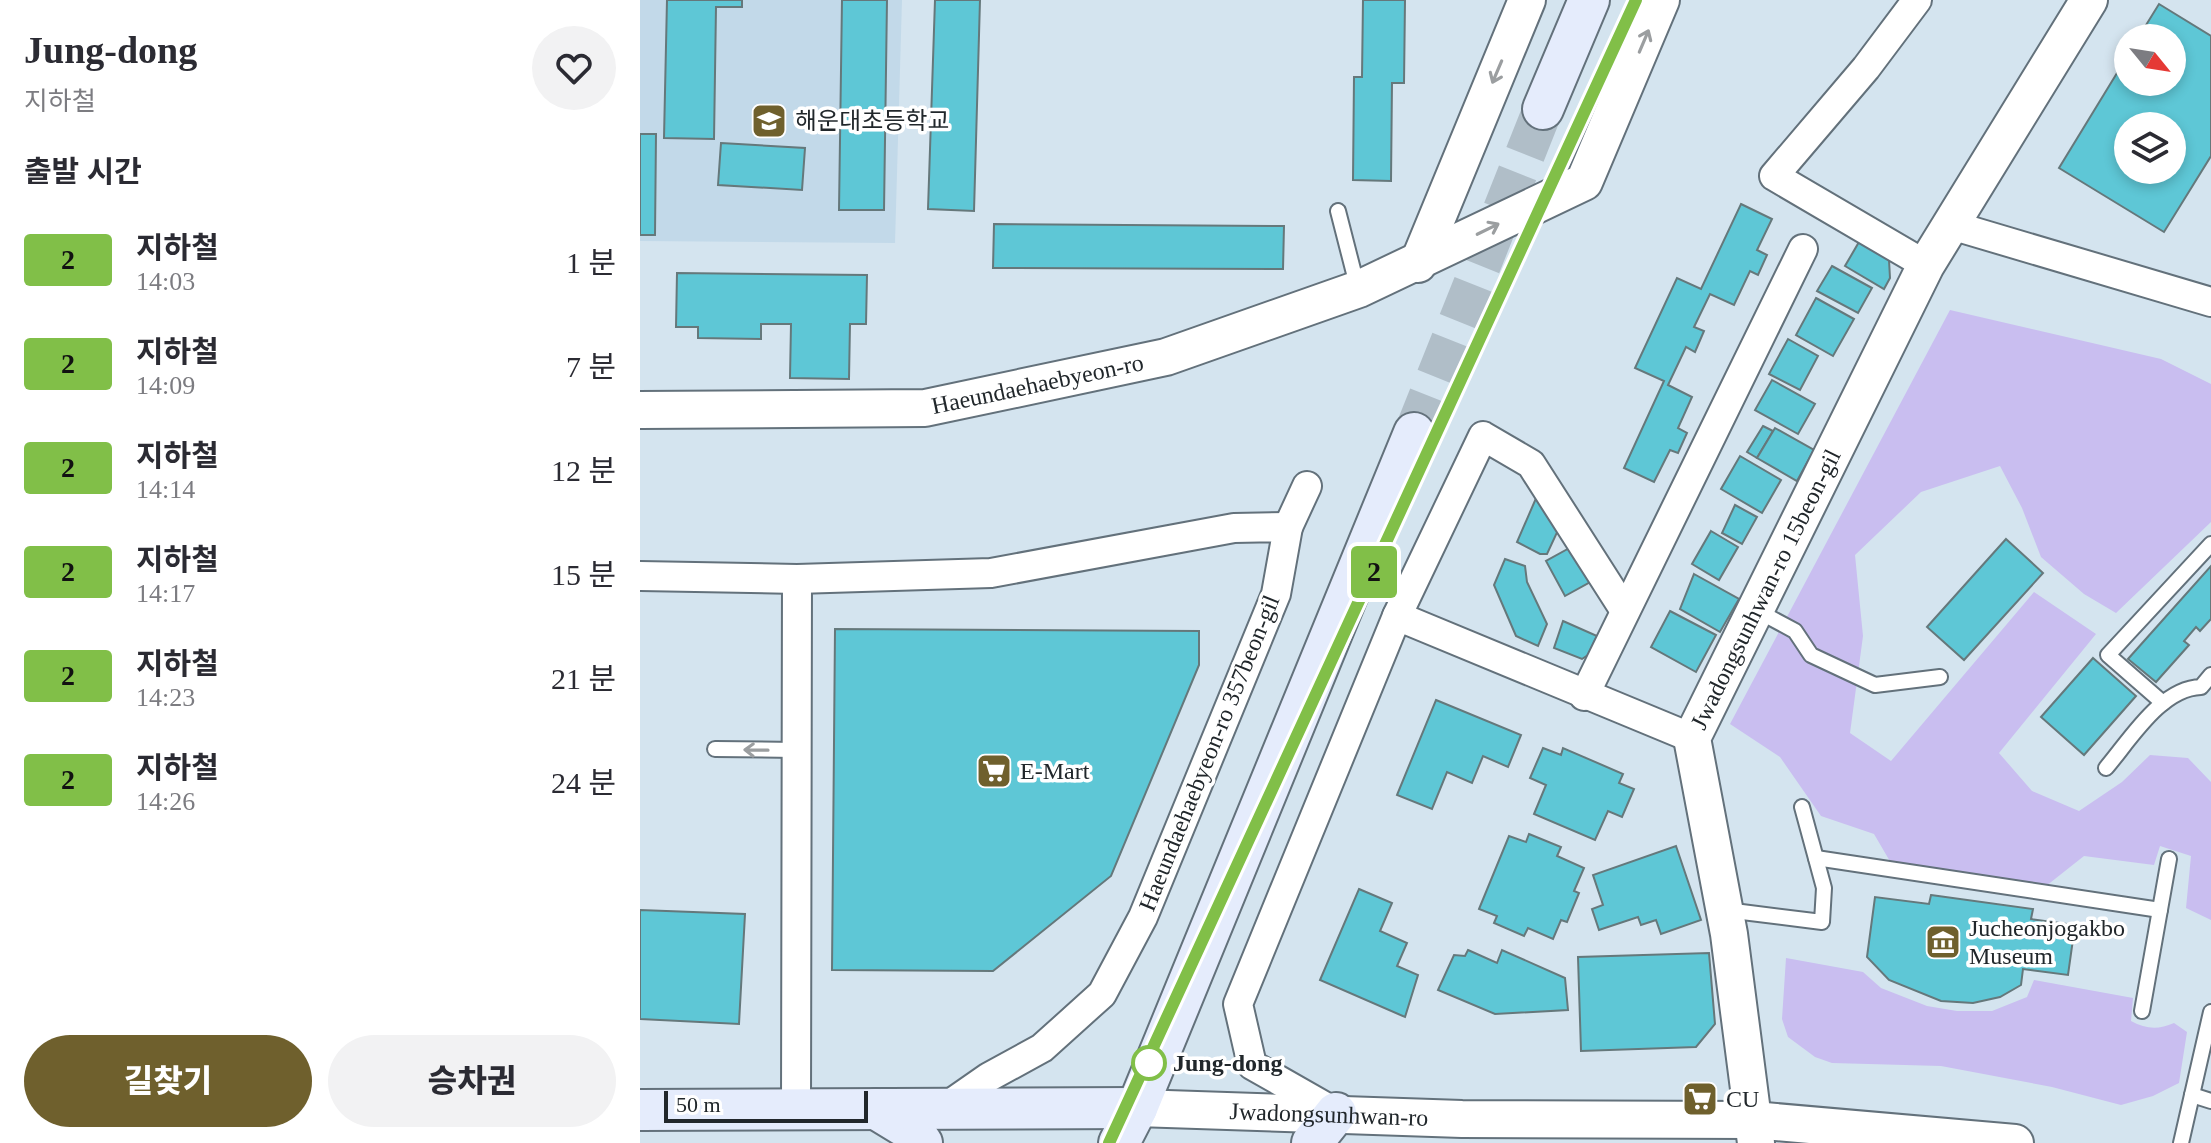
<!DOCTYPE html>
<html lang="ko">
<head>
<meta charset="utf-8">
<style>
  body { margin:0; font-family:"Times New Roman","Noto Sans KR",serif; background:#f2f2f3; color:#2b2b33; height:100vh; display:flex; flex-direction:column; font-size:30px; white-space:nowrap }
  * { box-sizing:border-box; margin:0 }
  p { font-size:26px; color:#7c7c81 }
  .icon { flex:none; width:44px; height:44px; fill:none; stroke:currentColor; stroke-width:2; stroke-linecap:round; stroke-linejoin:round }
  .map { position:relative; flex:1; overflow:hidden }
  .side { display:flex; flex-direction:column; background:#fff; width:640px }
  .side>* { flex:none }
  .badge { padding:0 16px; border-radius:6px; font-size:28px; line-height:52px }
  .needle { width:52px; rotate:120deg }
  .controls { position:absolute; left:1474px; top:24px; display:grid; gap:16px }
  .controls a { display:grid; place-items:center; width:72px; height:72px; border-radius:50%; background:#fff; box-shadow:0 4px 12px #0003; font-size:40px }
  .scale { position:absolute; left:24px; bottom:20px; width:204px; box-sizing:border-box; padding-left:8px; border:4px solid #21272b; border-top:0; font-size:22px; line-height:28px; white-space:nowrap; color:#21272b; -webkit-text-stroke:6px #fff; paint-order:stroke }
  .map>.badge { position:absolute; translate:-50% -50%; box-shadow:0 0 0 4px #fff }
  h2 { padding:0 24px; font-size:30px; line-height:72px }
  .round { display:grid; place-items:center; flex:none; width:84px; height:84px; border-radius:42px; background:#f2f2f3 }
  .head { display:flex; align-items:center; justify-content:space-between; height:136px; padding:0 24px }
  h1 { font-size:38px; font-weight:800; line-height:60px }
  .action { display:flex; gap:16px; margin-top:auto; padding:16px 24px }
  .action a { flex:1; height:92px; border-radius:48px; background:#6f602d; color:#fff; font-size:32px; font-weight:800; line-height:92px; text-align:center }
  .action a+a { background:#f2f2f3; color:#2b2b33 }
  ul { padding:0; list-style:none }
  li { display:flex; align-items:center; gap:24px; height:104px; padding:0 24px }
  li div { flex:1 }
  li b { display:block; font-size:30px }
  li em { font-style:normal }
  li .badge { min-width:88px; font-weight:700; text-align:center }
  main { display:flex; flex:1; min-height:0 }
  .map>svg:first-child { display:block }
  .built { fill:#c2d9e9 }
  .green { fill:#c9bef0 }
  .building { fill:#5ec7d6; stroke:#65787b; stroke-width:2; fill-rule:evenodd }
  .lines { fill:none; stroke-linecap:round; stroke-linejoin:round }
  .secondary-tunnel { stroke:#b0bec8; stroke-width:40; stroke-dasharray:40 20; stroke-linecap:butt }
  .service-casing { stroke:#63717b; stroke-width:18 }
  .minor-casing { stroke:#63717b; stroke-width:32 }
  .tertiary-casing { stroke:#63717b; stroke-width:40 }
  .secondary-casing { stroke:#63717b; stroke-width:44 }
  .service { stroke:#fff; stroke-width:14 }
  .minor { stroke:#fff; stroke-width:28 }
  .tertiary { stroke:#fff; stroke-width:36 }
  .secondary { stroke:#e5ecfc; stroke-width:40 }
  .oneway { stroke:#9b9ea0 }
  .line-casing { stroke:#fff; stroke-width:18 }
  .line { stroke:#81bf48; stroke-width:12 }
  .stop-dot { fill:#fff; stroke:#81bf48; stroke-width:4 }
  .labels { text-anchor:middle; stroke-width:7; stroke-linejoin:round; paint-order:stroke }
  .poi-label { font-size:24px; fill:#21272b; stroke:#fff; text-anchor:start }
  .street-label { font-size:24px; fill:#21272b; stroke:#fff }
  .stop-label { font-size:24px; font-weight:bold; fill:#21272b; stroke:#fff; text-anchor:start }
</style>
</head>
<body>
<main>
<section class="side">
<div class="head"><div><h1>Jung-dong</h1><p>지하철</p></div><a class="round"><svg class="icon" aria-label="heart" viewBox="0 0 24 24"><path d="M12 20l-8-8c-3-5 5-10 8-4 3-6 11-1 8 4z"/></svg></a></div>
<h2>출발 시간</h2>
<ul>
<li><span class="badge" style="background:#81bf48;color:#111">2</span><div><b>지하철</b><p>14:03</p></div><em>1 분</em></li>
<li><span class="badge" style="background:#81bf48;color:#111">2</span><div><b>지하철</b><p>14:09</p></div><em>7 분</em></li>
<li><span class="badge" style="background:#81bf48;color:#111">2</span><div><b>지하철</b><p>14:14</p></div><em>12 분</em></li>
<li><span class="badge" style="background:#81bf48;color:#111">2</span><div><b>지하철</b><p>14:17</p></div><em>15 분</em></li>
<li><span class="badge" style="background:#81bf48;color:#111">2</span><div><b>지하철</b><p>14:23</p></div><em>21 분</em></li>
<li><span class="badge" style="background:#81bf48;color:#111">2</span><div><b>지하철</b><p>14:26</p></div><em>24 분</em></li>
</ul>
<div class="action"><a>길찾기</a><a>승차권</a></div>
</section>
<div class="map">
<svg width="1571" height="1143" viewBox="0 0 1571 1143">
  <rect width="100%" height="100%" fill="#d4e4ef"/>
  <path class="built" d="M0,0H262L255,243L0,241Z"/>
  <g class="green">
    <path d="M1310,310L1521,359L1571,384V522L1476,613L1444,594L1401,557L1382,508L1360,466L1281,492L1215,555L1223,636L1210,733L1251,761L1394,592L1456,634L1359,753L1392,791L1439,811L1482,782L1510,755L1548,758L1571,782V920L1546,908L1551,856L1520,846L1514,865L1444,856L1401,890L1251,863L1234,834L1181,816L1140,757L1090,724Z"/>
    <path d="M1146,958L1223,972L1241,988L1287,1006L1317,1011H1352L1387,997L1394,980L1493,998L1491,1021C1506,1029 1518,1030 1534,1023L1547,1032L1539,1083L1513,1096L1481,1105L1412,1087L1301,1066L1192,1063L1175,1057L1148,1037L1142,1019Z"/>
  </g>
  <g class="building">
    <path d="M27,0H102V7H76L74,139L24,138Z"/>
    <path d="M202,0H247L244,210H199Z"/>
    <path d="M295,0H340L334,211L288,209Z"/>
    <path d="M723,0H765L764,83H752L751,181L713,180L714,77H722Z"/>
    <path d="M1519,4L1571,36V156L1524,232L1419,168L1488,55V82H1532V38H1498ZM1488,126H1532V170H1488Z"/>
    <path d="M0,134H16L15,235H0Z"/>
    <path d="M81,143L165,148L162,190L78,185Z"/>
    <path d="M1101,204L1132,219L1117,250L1127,255L1118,275L1110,271L1094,305L1070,294L1054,327L1064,331L1055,352L1046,347L1028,385L1052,397L1038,428L1047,433L1038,453L1030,450L1014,482L984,468L1024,381L995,368L1037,278L1061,289Z"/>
    <path d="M354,224L644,226L643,269L353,268Z"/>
    <path d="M1219,242L1249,260L1250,278L1244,289L1205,266Z"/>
    <path d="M1192,266L1232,288L1218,313L1177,291Z"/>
    <path d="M37,273L227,275L226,324H210L209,379L150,378L151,324H121V339L58,338V327H36Z"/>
    <path d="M1176,298L1214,319L1193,356L1156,335Z"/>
    <path d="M1148,339L1178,356L1160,390L1129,374Z"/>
    <path d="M1132,380L1175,404L1158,434L1115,410Z"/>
    <path d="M1123,426L1133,431L1117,458L1107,452Z"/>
    <path d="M1135,428L1174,450L1157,481L1117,458Z"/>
    <path d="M1100,456L1141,480L1122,513L1081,489Z"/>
    <path d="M897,496L920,526L907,554H900L877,542Z"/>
    <path d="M1095,505L1117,517L1102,544L1082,533Z"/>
    <path d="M1071,531L1098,547L1079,580L1052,564Z"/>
    <path d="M1366,539L1403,573L1324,660L1287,627Z"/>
    <path d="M933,546L952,581L925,596L906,561Z"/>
    <path d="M865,559L885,566L887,582L907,624L898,646L876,636L854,585Z"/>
    <path d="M1571,566V619L1560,631L1556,627L1544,641L1549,645L1516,682L1488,659Z"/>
    <path d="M1054,574L1099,599L1080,632L1040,609Z"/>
    <path d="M1030,611L1076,635L1056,672L1011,647Z"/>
    <path d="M923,621L957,636L948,655L942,659L914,648Z"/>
    <path d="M195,629L559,631V665L471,876L353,971L192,970Z"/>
    <path d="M1453,658L1496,696L1444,755L1401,717Z"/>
    <path d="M796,700L881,735L868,767L843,756L832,783L807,772L792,809L757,795Z"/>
    <path d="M903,748L921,755L923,748L983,774L979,783L994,789L982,817L968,811L955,840L894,814L906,785L890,778Z"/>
    <path d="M889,834L921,847L917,856L944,868L934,891L939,893L927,922L921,920L913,939L888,928L884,936L854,923L857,916L839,909L869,836L886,842Z"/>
    <path d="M1036,846L1061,920L1021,934L1016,920L1001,925L998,917L959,930L952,909L963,905L953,875Z"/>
    <path d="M719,889L752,903L740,931L767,943L757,966L778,975L765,1017L680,980Z"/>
    <path d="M1291,895L1393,909L1391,919L1435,925L1428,975L1383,969L1381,985L1360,997L1333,1003L1301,1001L1249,980L1227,957L1235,897L1289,904Z"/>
    <path d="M0,910L105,914L99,1024L0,1019Z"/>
    <path d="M828,950L857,963L862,950L925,978L928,1010L855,1014L798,990L814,955L825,956Z"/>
    <path d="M1069,953L1075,1024L1056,1047L941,1051L938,957Z"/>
  </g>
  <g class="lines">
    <path class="secondary-tunnel" d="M774,433L903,109"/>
    <defs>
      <g id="service">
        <path d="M698,211L718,289"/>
        <path d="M1116,610L1155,631L1171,655L1235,685L1300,677"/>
        <path d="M1523,703L1468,655L1571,544"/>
        <path d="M75,749L156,750"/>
        <path d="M1466,768C1490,740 1521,688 1561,687L1571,675"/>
        <path d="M1176,858L1520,910"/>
        <path d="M1086,910L1182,922L1184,888L1162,807"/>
        <path d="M1502,1011L1529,859"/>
        <path d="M1552,1095L1571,1101"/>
        <path d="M1541,1143L1571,1012"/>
      </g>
      <g id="minor">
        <path d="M1277,0L1226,68L1134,176L1286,265"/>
        <path d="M1311,225L1571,302"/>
        <path d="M648,527L667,486"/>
        <path d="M0,576L157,579L351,573L594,528L648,527L636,594L503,917L462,994L402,1048L349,1077L303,1109"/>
        <path d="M757,616L843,436L891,464L985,611"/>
        <path d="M944,696L1163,249"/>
        <path d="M156,1109L157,579"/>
        <path d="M696,1113L612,1065L598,1004L757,616L1052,738"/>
      </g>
      <g id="tertiary">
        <path d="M778,264L887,0"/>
        <path id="s1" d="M0,410L285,408L526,357L719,289L944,182L1021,0"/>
        <path id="s2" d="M497,1108L822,1119L1113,1120L1375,1143"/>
        <path id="s3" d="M1116,1143L1089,934L1052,738L1286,265L1449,0"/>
      </g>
      <g id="secondary">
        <path d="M903,109L949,0"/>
        <path d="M236,1109L274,1132L282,1143"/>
        <path d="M0,1110L497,1108"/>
        <path d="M479,1143L497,1108L774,433"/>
        <path d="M672,1143L696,1113"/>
      </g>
    </defs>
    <use href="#service" class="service-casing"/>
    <use href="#minor" class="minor-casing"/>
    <use href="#tertiary" class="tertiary-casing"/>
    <use href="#secondary" class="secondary-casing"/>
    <use href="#service" class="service"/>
    <use href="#minor" class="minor"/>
    <use href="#tertiary" class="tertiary"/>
    <use href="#secondary" class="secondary"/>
  </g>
  <defs><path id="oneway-shaft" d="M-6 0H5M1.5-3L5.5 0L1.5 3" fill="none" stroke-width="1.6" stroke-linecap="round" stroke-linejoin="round" transform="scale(2)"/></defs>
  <g class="oneway">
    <use href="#oneway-shaft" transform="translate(1004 41) rotate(-67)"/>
    <use href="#oneway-shaft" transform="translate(857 72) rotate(113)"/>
    <use href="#oneway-shaft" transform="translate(848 229) rotate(-26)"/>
    <use href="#oneway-shaft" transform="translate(116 750) rotate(-179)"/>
  </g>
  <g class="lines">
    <defs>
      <path id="line" d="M469,1143L996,0"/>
    </defs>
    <use href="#line" class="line-casing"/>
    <use href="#line" class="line"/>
  </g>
  <defs>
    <symbol id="school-square" viewBox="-11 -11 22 22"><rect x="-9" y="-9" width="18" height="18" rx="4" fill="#6f602d" stroke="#fff"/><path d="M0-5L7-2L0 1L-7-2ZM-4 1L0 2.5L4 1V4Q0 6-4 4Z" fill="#fff"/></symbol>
    <symbol id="supermarket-square" viewBox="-11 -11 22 22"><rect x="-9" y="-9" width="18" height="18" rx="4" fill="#6f602d" stroke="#fff"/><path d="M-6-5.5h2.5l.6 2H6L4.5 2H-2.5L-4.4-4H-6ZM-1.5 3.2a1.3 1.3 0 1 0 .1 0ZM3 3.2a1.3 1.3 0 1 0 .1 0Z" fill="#fff"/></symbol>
    <symbol id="museum-square" viewBox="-11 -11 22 22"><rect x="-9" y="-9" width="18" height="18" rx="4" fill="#6f602d" stroke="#fff"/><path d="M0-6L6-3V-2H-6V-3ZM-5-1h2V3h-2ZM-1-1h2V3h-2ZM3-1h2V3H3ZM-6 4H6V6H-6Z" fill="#fff"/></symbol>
  </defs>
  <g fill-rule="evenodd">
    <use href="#school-square" x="109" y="101" width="40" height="40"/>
    <use href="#supermarket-square" x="334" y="751" width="40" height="40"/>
    <use href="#museum-square" x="1283" y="922" width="40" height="40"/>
    <use href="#supermarket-square" x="1040" y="1079" width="40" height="40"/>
  </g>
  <circle class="stop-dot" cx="509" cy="1063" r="16"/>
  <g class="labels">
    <g class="poi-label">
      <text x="155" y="129">해운대초등학교</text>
      <text x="380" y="779">E-Mart</text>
      <text x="1329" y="936">Jucheonjogakbo<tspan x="1329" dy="28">Museum</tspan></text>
      <text x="1086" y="1107">CU</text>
    </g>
    <g class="street-label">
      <text dy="8" stroke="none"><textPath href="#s1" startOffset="400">Haeundaehaebyeon-ro</textPath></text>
      <text dy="8" stroke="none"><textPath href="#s3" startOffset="576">Jwadongsunhwan-ro 15beon-gil</textPath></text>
      <text transform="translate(569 753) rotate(-68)" y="8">Haeundaehaebyeon-ro 357beon-gil</text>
      <text dy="8" stroke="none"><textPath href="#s2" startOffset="192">Jwadongsunhwan-ro</textPath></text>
    </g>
    <g class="stop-label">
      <text x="533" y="1071">Jung-dong</text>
    </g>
  </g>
</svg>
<div class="controls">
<a><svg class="needle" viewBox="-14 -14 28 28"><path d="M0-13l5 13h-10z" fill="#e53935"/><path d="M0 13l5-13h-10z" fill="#7c7c81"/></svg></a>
<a><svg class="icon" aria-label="layers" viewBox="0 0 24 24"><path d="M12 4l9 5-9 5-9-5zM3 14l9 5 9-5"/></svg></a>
</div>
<div class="scale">50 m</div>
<b class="badge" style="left:734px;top:572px;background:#81bf48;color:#111">2</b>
</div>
</main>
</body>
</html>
